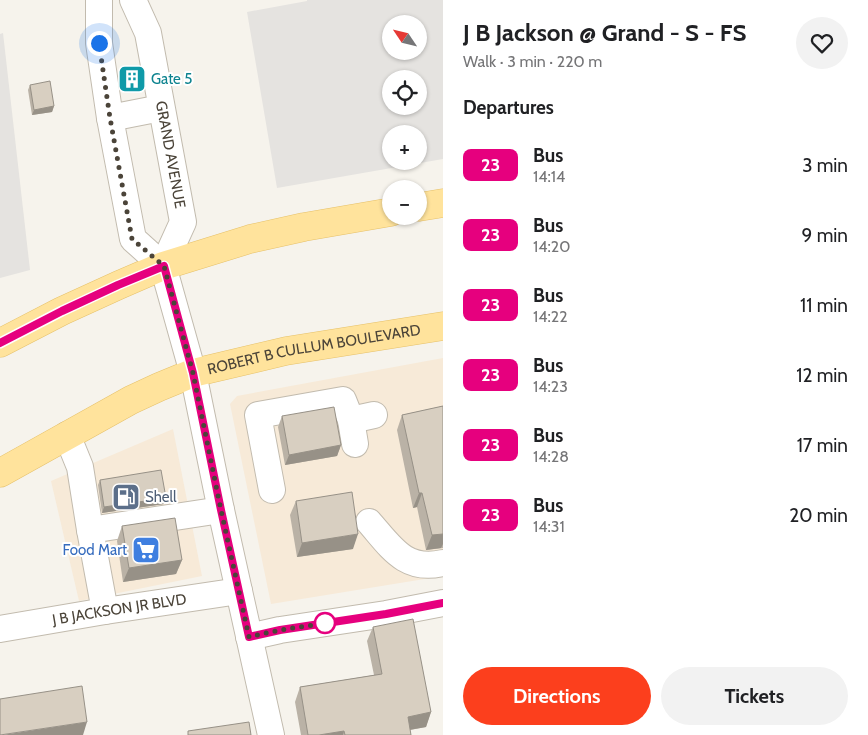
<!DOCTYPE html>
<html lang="en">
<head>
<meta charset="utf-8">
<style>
  body { margin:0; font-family:Cabin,sans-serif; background:#f2f2f2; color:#202124; height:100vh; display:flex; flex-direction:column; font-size:19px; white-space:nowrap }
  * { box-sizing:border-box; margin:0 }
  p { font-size:16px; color:#757577 }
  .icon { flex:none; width:28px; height:28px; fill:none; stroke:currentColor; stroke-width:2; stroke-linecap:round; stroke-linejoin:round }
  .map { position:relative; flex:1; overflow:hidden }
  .panel { display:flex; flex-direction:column; background:#fff; width:425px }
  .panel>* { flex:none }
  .badge { padding:0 10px; border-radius:8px; font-size:18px; line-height:32px }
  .needle { width:32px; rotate:305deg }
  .fabs { position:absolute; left:382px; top:15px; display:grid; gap:10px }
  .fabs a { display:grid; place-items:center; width:45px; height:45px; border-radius:50%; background:#fff; box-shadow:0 1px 4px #0004; font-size:25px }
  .you { position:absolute; width:25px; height:25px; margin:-12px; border:4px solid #fff; border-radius:50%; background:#1a73e8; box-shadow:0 0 0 8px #1a73e833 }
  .map>.badge { position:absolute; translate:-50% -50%; box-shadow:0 0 0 2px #fff }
  h2 { padding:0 20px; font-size:19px; line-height:45px }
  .round { display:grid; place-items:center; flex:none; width:52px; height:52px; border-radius:26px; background:#f2f2f2 }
  .overview { display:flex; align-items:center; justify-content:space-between; height:85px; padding:0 20px }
  h1 { font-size:24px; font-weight:700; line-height:38px }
  .action { display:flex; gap:10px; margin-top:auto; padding:10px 20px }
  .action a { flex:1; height:58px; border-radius:30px; background:#fc3f1d; color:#fff; font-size:20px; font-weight:700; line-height:58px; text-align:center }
  .action a+a { background:#f2f2f2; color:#202124 }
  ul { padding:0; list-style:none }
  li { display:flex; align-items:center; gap:15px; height:70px; padding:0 20px }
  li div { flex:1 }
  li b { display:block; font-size:19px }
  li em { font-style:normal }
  li .badge { min-width:55px; font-weight:700; text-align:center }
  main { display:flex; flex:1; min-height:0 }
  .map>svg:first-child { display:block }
  .commercial { fill:#f7ead8 }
  .parking { fill:#e5e3e0; fill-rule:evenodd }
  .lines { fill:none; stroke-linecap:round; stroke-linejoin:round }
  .minor-casing { stroke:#c2bbae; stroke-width:28 }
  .major-casing { stroke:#e6c16a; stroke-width:29 }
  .minor { stroke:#fff; stroke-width:26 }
  .major { stroke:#ffe39c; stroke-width:28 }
  .wall { fill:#bab2a6 }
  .shaded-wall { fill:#979187 }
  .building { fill:#d8cfc1; stroke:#979187 }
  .line-casing { stroke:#fff; stroke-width:11 }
  .line { stroke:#e6007e; stroke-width:8 }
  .walk { stroke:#4b4439; stroke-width:5; stroke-dasharray:0 9 }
  .stop-dot { fill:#fff; stroke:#e6007e; stroke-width:2.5 }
  .labels { text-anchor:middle; stroke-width:4; stroke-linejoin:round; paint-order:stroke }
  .culture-label { font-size:15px; fill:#0d838f; stroke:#fff; text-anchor:start }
  .street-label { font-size:15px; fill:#4b4439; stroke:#fff }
  .service-label { font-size:15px; fill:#4e5e75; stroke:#fff; text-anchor:start }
  .shop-label { font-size:15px; fill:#366cbe; stroke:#fff; text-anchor:end }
</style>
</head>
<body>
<main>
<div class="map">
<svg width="443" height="735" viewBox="0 0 443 735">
  <rect width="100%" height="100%" fill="#f6f3ec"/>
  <g class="commercial">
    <path d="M443,358V576L271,604L230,404L237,396Z"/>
    <path d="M173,429L202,576L79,601L51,481Z"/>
  </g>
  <g class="parking">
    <path d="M307,0H443V159L277,188L247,12L307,1ZM391,24H419V51H391ZM391,79H419V106H391ZM391,134H419V161H391Z"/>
    <path d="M3,33L30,270L0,278V34Z"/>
  </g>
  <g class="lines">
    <defs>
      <g id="minor">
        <path d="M99,0V43L110,118L133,239L163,266"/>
        <path id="s1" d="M133,0L148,33L183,222L163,266"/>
        <path d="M110,118L161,108"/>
        <path d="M163,266L193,373L221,510L271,735"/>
        <path d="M351,420L374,415"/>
        <path d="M67,435L80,467L90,530L105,611"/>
        <path d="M272,490L258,415L343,400L351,420L355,444"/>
        <path d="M369,522C391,547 405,572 443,563"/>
        <path d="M90,530L221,510"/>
        <path id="s2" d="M0,629L105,611L239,591"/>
        <path d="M249,637L280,630L386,614L443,603"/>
      </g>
      <g id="major">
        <path d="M419,207L443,203"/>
        <path d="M0,343L62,311L119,285L163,266L250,239L304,227L391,212"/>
        <path id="s3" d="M0,473L131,400L159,387L193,373L286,351L443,326"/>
      </g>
    </defs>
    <use href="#minor" class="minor-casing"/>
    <use href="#major" class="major-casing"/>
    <use href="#minor" class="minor"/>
    <use href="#major" class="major"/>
  </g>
  <g class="wall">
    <path d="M30,85L54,106L52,112L32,115L28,90Z"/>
    <path d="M443,406V548L426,550L417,507L413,508L397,430L402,415Z"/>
    <path d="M282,416L341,445L337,456L285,465L278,427Z"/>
    <path d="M100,480L164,504L102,513L98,485Z"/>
    <path d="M296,501L353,549L297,557L290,515Z"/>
    <path d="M122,526L182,560L176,574L123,582L117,541Z"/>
    <path d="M373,627L431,712L426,727L410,730L411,735H301L295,702L300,687L374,675L367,641Z"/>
  </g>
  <g class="shaded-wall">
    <path d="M54,106L52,112L32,115L34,110Z"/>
    <path d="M341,445L337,456L285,465L289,455Z"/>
    <path d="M419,493H422L417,507L413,508Z"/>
    <path d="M166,498L164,504L102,513L104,507Z"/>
    <path d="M358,534L353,549L297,557L302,543Z"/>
    <path d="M443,534V544L441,548L426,550L432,535Z"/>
    <path d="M182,560L176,574L123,582L129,568Z"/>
    <path d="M431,712L426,727L403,731L408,717Z"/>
    <path d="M87,722L83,735H2Z"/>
    <path d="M344,731L343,735H319Z"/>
  </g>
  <g class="building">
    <path d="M50,81L54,106L34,110L30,85Z"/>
    <path d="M443,406V534L432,535L422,493H419L402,415Z"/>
    <path d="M334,407L341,445L289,455L282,416Z"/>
    <path d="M161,470L166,498L104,507L100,480Z"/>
    <path d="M352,492L358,534L302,543L296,501Z"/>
    <path d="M175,518L182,560L129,568L122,526Z"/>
    <path d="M413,619L431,712L408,717L411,735H345L344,731L319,735H308L300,687L382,674L373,627Z"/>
    <path d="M82,686L87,722L0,735V699Z"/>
    <path d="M249,722L251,735H188V731Z"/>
  </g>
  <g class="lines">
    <defs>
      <path id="line" d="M0,343L62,311L118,285L164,266L193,373L221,510L249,637L280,630L386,614L443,603"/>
    </defs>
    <use href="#line" class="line-casing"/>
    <use href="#line" class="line"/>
    <path class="walk" d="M99,43L110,118L132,239L164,266L193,373L221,510L249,637L280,630L333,622L325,623"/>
  </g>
  <defs>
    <symbol id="building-square" viewBox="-11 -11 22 22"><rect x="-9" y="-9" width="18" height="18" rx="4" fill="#0f9aa8" stroke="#fff"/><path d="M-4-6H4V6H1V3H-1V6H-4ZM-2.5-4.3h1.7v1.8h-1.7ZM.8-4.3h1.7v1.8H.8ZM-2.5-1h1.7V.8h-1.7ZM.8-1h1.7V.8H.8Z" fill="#fff"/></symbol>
    <symbol id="fuel-square" viewBox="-11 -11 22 22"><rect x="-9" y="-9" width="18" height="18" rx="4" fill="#5c6f8a" stroke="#fff"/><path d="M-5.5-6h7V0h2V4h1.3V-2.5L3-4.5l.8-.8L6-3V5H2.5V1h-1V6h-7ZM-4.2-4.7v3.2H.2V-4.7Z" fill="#fff"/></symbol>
    <symbol id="supermarket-square" viewBox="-11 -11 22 22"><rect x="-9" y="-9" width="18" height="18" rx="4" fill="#3f7fe0" stroke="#fff"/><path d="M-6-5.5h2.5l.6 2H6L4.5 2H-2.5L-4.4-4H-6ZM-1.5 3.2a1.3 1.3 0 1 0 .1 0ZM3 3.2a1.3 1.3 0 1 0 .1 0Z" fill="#fff"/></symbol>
  </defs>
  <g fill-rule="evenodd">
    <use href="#building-square" x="116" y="63" width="32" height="32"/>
    <use href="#fuel-square" x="110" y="481" width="32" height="32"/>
    <use href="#supermarket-square" x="130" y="534" width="32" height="32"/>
  </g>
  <circle class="stop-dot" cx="325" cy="623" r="10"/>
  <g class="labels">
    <g class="culture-label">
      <text x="151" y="84">Gate 5</text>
    </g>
    <g class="street-label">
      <text dy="5" stroke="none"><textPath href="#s1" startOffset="160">GRAND AVENUE</textPath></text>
      <text dy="5" stroke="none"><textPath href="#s3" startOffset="341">ROBERT B CULLUM BOULEVARD</textPath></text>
      <text dy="5" stroke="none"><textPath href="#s2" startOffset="121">J B JACKSON JR BLVD</textPath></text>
    </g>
    <g class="service-label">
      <text x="145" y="502">Shell</text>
    </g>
    <g class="shop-label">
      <text x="127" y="555">Food Mart</text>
    </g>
  </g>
</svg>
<div class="fabs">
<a><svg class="needle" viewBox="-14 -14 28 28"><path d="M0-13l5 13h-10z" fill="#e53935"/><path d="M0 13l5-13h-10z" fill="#757577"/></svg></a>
<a><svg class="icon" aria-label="locate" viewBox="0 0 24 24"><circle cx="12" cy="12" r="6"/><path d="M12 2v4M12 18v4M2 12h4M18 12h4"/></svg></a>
<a>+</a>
<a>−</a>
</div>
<div class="you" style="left:99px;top:43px"></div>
</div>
<section class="panel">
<div class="overview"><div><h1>J B Jackson @ Grand - S - FS</h1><p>Walk · 3 min · 220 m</p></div><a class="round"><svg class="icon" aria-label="heart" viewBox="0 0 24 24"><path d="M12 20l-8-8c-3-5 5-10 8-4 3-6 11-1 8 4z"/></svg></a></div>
<h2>Departures</h2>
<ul>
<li><span class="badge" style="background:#e6007e;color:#fff">23</span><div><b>Bus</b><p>14:14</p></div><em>3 min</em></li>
<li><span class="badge" style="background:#e6007e;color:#fff">23</span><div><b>Bus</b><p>14:20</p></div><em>9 min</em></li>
<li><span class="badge" style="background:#e6007e;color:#fff">23</span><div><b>Bus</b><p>14:22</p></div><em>11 min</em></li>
<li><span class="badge" style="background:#e6007e;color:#fff">23</span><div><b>Bus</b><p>14:23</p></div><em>12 min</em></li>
<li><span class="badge" style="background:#e6007e;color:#fff">23</span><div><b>Bus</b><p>14:28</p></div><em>17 min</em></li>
<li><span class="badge" style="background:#e6007e;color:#fff">23</span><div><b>Bus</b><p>14:31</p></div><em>20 min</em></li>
</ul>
<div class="action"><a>Directions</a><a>Tickets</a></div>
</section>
</main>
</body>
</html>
